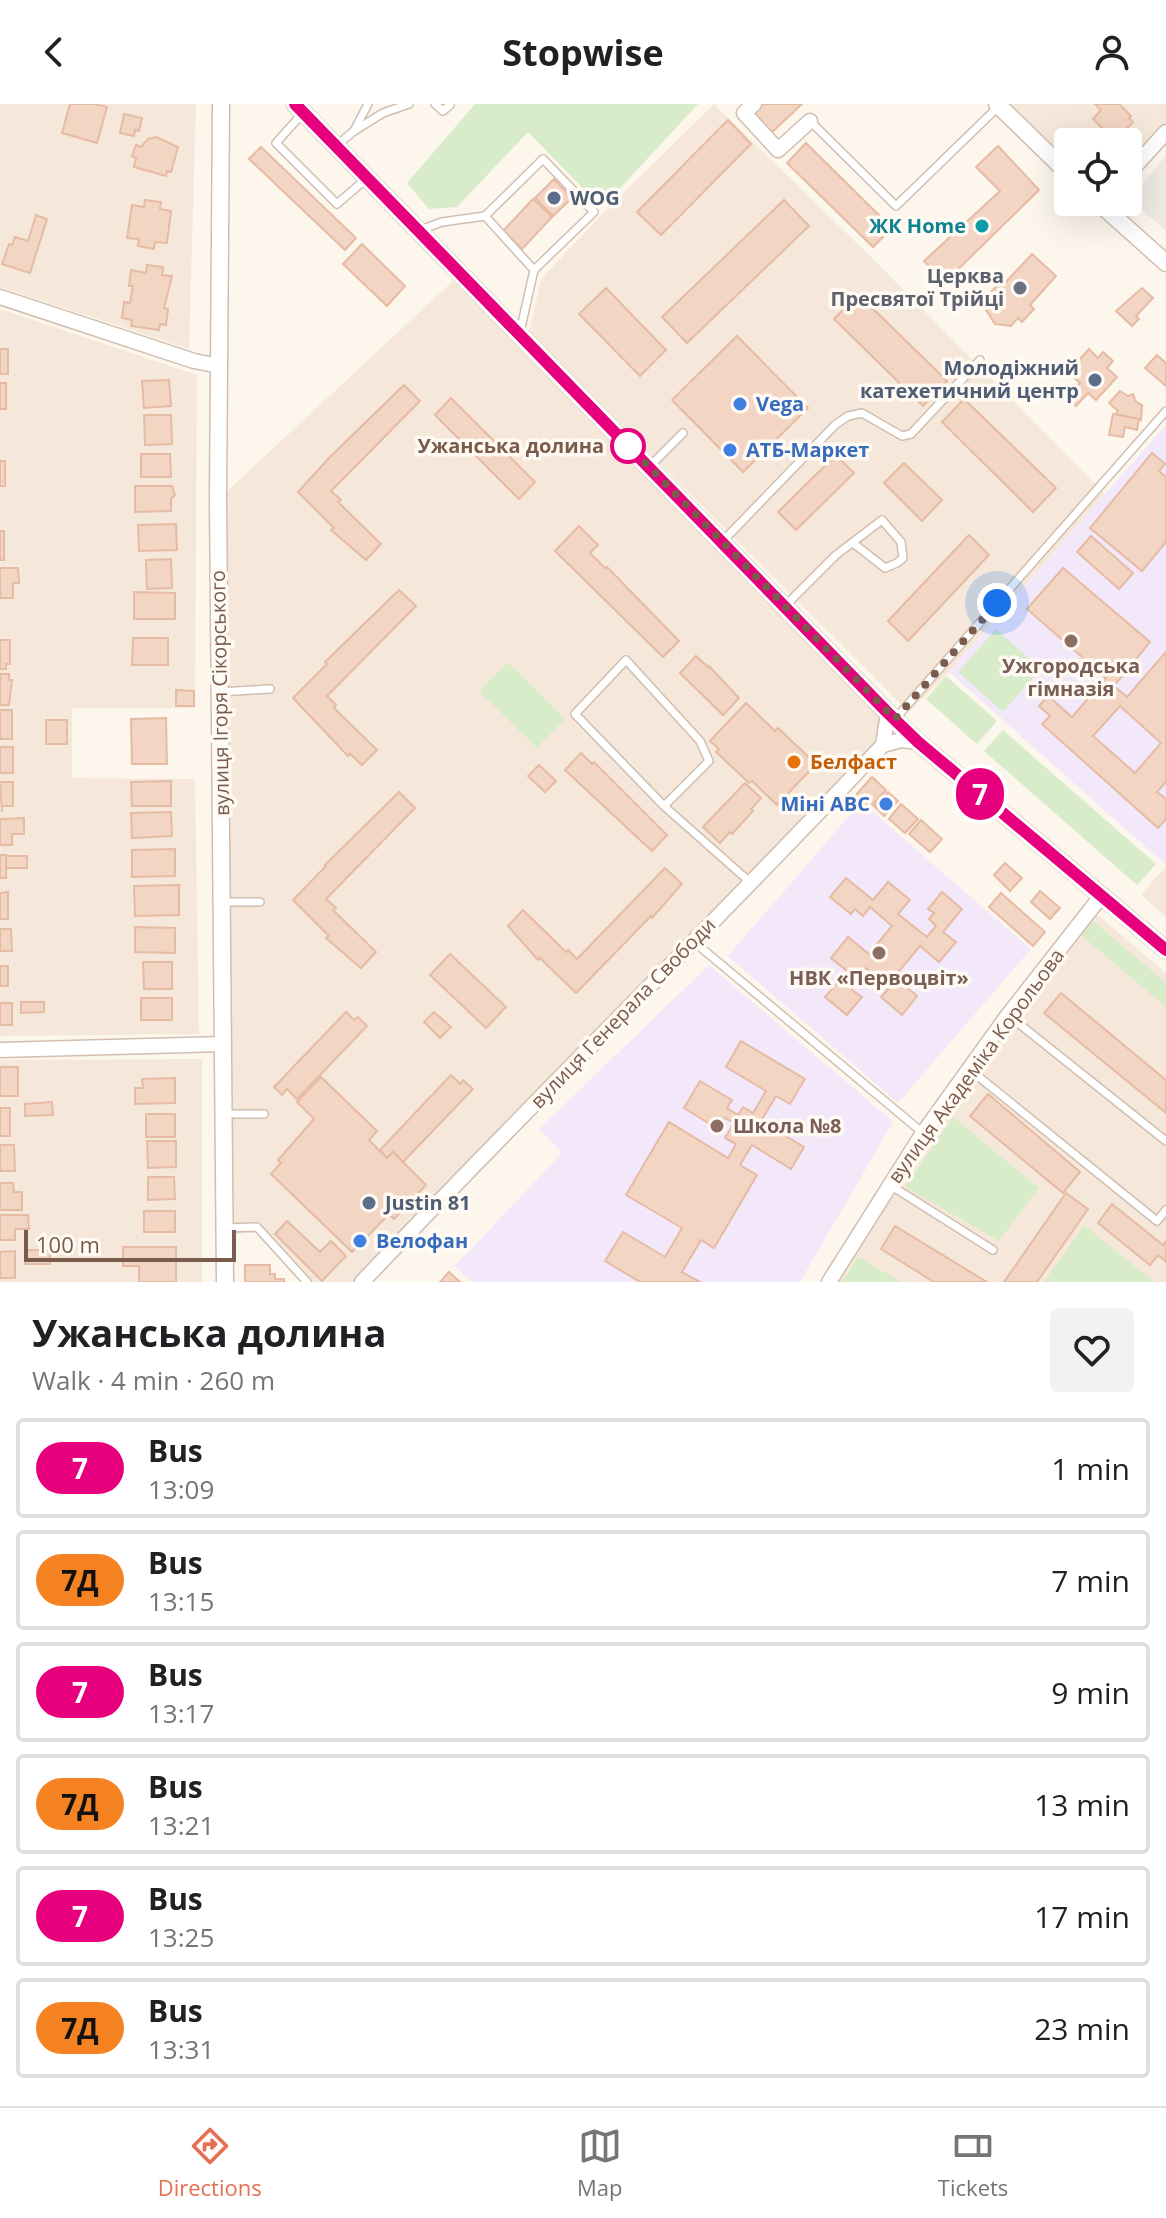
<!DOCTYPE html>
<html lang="en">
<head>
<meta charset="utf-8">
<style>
  body { margin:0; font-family:"Open Sans",sans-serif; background:#f2f2f2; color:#202124; height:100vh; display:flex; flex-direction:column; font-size:30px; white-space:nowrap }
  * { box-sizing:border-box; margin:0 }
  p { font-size:26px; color:#757577 }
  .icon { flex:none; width:44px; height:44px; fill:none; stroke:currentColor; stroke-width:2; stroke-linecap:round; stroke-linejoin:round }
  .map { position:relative; height:1178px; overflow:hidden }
  .drawer { display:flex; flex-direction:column; background:#fff; flex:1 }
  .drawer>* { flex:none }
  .badge { padding:0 16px; border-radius:26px; font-size:28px; line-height:52px }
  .buttons { position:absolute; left:1054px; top:24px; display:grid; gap:16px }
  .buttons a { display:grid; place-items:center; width:88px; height:88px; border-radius:8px; background:#fff; box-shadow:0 8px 32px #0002; font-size:40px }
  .scale { position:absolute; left:24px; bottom:20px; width:212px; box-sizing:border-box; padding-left:8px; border:4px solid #7a5c4d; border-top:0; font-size:22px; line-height:28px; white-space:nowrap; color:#7a5c4d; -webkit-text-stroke:6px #fffaf3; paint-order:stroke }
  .you { position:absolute; width:40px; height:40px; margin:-20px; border:6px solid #fff; border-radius:50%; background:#1a73e8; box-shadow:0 0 0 12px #1a73e833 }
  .map>.badge { position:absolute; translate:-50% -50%; box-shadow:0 0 0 4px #fff }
  .round { display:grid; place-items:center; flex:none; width:84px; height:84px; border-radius:8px; background:#f2f2f2 }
  .head { display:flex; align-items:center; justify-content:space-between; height:136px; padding:0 32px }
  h1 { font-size:38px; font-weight:700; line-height:60px }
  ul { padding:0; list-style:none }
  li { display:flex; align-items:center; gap:24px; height:100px; margin:0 16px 12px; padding:0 16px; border:4px solid #e0e0e0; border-radius:8px }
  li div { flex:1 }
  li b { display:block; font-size:30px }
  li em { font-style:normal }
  li .badge { min-width:88px; font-weight:700; text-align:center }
  header { display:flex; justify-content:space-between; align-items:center; height:104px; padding:0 32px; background:#fff; font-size:36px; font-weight:700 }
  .menu { display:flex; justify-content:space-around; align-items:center; height:112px; border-top:2px solid #e0e0e0; background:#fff; font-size:22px; color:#757577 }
  .menu a { display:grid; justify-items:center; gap:4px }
  .menu .current { color:#e76f51 }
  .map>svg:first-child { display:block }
  .residential { fill:#f5e8da }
  .industrial { fill:#efe9e4 }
  .education { fill:#f3e8fa }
  .green { fill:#d8ecc9 }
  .building { fill:#f3d5c3; stroke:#e6bba3; stroke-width:2; fill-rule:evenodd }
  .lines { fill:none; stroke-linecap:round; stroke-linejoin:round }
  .service-casing { stroke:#d1beb0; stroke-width:10 }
  .minor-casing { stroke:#d1beb0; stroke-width:17 }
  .tertiary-casing { stroke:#d1beb0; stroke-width:19 }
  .service { stroke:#fff; stroke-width:7 }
  .minor { stroke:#fff; stroke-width:14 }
  .tertiary { stroke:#fff; stroke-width:16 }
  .line-casing { stroke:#fff; stroke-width:18 }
  .line { stroke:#e6007e; stroke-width:12 }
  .walk { stroke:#7a5c4d; stroke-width:8; stroke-dasharray:0 14.4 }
  .service-dot { fill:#5c6f8a; stroke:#fffaf3; stroke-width:3 }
  .culture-dot { fill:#0f9aa8; stroke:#fffaf3; stroke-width:3 }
  .worship-dot { fill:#6b7280; stroke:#fffaf3; stroke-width:3 }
  .shop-dot { fill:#3f7fe0; stroke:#fffaf3; stroke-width:3 }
  .stop-dot { fill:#fff; stroke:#e6007e; stroke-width:4 }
  .education-dot { fill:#8d6e63; stroke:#fffaf3; stroke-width:3 }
  .food-dot { fill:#e8710a; stroke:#fffaf3; stroke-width:3 }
  .labels { text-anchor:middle; stroke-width:7; stroke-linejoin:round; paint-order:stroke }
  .service-label { font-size:20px; font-weight:bold; fill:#4e5e75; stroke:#fffaf3; text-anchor:start }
  .culture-label { font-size:20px; font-weight:bold; fill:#0d838f; stroke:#fffaf3; text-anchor:end }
  .worship-label { font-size:20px; font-weight:bold; fill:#5b616d; stroke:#fffaf3; text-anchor:end }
  .shop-label { font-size:20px; font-weight:bold; fill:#366cbe; stroke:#fffaf3; text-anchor:start }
  .stop-label { font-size:20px; font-weight:bold; fill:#7a5c4d; stroke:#fffaf3; text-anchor:end }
  .education-label { font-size:20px; font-weight:bold; fill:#785e54; stroke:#fffaf3 }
  .street-label { font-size:20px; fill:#7a5c4d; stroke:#fffaf3 }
  .food-label { font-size:20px; font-weight:bold; fill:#c56008; stroke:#fffaf3; text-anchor:start }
</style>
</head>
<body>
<header><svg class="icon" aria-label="back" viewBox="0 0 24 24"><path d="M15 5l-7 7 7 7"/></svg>Stopwise<svg class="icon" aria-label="person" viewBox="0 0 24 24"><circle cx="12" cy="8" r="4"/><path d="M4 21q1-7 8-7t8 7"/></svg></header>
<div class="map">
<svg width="1166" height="1178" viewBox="0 0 1166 1178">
  <rect width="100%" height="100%" fill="#fdf6ec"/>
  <g class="residential">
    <path d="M0,0H196L189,245L0,183Z"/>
    <path d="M714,0L873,155L1105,390L949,568L909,608L529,229L541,175L607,105Z"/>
    <path d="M1007,0H1166V18L1128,61V38H1068V61Z"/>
    <path d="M453,177L883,611L881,633L355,1178H301L256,1128L231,1131L224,390Z"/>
    <path d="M0,205L197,271L195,604H72V674L195,675L199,930L0,932Z"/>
    <path d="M1166,762V813L1141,791Z"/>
    <path d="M1093,807L1166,869V1178H833L939,1011Z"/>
    <path d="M202,955V1178H0V956Z"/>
  </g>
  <path class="industrial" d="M1166,52V127L1129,95Z"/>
  <g class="education">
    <path d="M1166,321V761L949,568Z"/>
    <path d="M861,698L1031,845L898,999L728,852Z"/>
    <path d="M709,861L893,1018L800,1178H472L455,1162L562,1049L539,1025Z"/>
  </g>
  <g class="green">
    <path d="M475,0H698L602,104L528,28L457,103L429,105L407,79Z"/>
    <path d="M996,525L1041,565L1003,608L958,568Z"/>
    <path d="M508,558L565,615L537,644L479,587Z"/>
    <path d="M946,572L997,617L977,640L926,595Z"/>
    <path d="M1003,626L1156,760L1137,781L984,647Z"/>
    <path d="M1093,817L1166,879V903L1081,831Z"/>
    <path d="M953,1013L1039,1084L999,1137L905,1083Z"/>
    <path d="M1084,1121L1154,1178H1044Z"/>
    <path d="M858,1153L901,1178H842Z"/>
  </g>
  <g class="building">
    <path d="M70,0H95L107,3L97,39L62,29Z"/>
    <path d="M762,0H802L770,30L752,10Z"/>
    <path d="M1095,0H1119L1131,12L1129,14L1133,18L1117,35L1112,31L1111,33L1093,15L1101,6Z"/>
    <path d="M124,10L142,14L139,27L135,26L134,32L120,29Z"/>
    <path d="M728,16L751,40L661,131L637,108Z"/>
    <path d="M156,33L178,43L171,68L167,67L166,72L134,63L136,54L132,52L136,41L141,43L148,35Z"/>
    <path d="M806,39L892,124L873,143L787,59Z"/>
    <path d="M998,42L1039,86L944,179L924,157L1000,87L976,63Z"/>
    <path d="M261,43L356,134L345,146L249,55Z"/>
    <path d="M554,75L572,94L553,112L535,94Z"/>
    <path d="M533,95L552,113L522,145L503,127Z"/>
    <path d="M145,96L161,98L160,105L171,107L167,139L155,138L154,145L138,142L139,135L127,134L132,101L144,103Z"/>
    <path d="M784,96L809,122L687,239L662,213Z"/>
    <path d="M36,111L47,115L30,169L2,160L9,140L12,141L15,133L28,137Z"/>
    <path d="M362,140L405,182L387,202L343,160Z"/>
    <path d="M1032,150L1056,172L1030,201L1034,205L1022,218L1018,214L1011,222L995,220L986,206L987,200L993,192L990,189L1002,176L1005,179Z"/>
    <path d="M147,161L163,163L162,171L172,172L164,204L168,205L166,221L160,220L159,226L131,222L132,216L122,214L124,198L130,199L133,182H129L131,166L146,169Z"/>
    <path d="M606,184L666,246L640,272L579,210Z"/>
    <path d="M1142,184L1153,194L1136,212L1139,215L1132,222L1116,207Z"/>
    <path d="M858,190L947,277L923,302L834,215Z"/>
    <path d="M737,232L808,304L743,368L672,296Z"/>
    <rect x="0" y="245" width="8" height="25"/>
    <path d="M1089,245L1098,254L1103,248L1113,257L1107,264L1117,273L1096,296L1088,289L1076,302L1066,293L1080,279L1068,268Z"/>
    <path d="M1157,251L1166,259V282L1145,264Z"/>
    <path d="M169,276L171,302L144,304L142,277Z"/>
    <rect x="0" y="279" width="6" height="26"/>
    <path d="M404,281L420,297L331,387L341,396L338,398L381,440L366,456L331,426L334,424L298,388L330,353Z"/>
    <path d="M1120,287L1128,292L1133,290L1136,298L1142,301L1141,316L1116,310L1118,307L1109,299Z"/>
    <path d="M451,294L535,378L519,395L435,311Z"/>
    <path d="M964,295L1056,384L1033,408L942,318Z"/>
    <path d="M1113,310L1139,315L1137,326L1125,323L1123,333L1109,331Z"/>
    <path d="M144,311H171L172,340L145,341Z"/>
    <path d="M1152,349L1165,360L1159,367L1166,373V438L1142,467L1090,424Z"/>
    <path d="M141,350H170L171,373H141Z"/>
    <path d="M836,351L854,369L796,426L778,408Z"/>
    <rect x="0" y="357" width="5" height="25"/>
    <path d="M904,359L942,396L922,417L884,379Z"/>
    <path d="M135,382H172L175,391L171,395V407L135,408Z"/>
    <path d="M176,420L177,446L139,447L138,421Z"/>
    <path d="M579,422L598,441L590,449L605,464L607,463L679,537L663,553L555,447Z"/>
    <rect x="0" y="427" width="4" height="29"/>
    <path d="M969,431L989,451L908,537L888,517Z"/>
    <path d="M1091,432L1133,469L1119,485L1077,448Z"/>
    <path d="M171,455L172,484L147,485L146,456Z"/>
    <path d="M0,464H18L19,479H13V494H0Z"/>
    <path d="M1063,464L1150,538L1114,582L1127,593L1166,548V678L1157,688L1166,695V715L1158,724L1042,620L1050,612L1039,602L1048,592L1072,613L1106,574L1027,505ZM1120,602L1161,639L1135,669L1093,632Z"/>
    <path d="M399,486L416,502L327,592L336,601L334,604L377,646L362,661L350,650L348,652L293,594L327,560L325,558Z"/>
    <path d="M134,488L175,489V515H134Z"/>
    <path d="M133,534H168V561H132Z"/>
    <path d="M0,536H10V560H6V565H0Z"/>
    <path d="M696,552L708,563L709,562L739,594L723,611L680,569Z"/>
    <path d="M0,570H9V576H12L9,601H0Z"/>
    <path d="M176,586L194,587V602H176Z"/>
    <path d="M746,599L775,627L778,624L816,660L777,701L752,677L749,679L716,648L719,645L710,637Z"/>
    <rect x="0" y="606" width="12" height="29"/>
    <path d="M166,614L167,660H132L131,615Z"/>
    <rect x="46" y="616" width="21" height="24"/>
    <rect x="0" y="643" width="13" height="26"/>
    <path d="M581,649L592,660L594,658L667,731L652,747L565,666Z"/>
    <path d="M539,661L556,677L545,688L528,672Z"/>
    <path d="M872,673L886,686L870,703L856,691Z"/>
    <path d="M171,677V702H132L131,678Z"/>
    <path d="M0,678H13V702H2V708Z"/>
    <path d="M745,679L761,694L751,705L753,707L732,730L730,728L720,739L703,723Z"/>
    <path d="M399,688L415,704L326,795L336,804L333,806L376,848L361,864L326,834L329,832L293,796L326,762L325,761Z"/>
    <path d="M888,688L898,697L884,712L874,702Z"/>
    <path d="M901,700L918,715L905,729L889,715Z"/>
    <path d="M171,708L172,732L132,734L131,709Z"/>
    <path d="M24,714V730H12V741H0V715Z"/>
    <path d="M921,716L942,735L930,748L909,730Z"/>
    <path d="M175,745V772L132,773V746Z"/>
    <rect x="0" y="751" width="6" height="23"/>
    <rect x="6" y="752" width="21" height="12"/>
    <path d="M1005,759L1022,774L1010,787L994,771Z"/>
    <path d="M665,764L682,780L652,814L651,812L576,889L540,854L538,856L508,822L523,806L566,848L568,846L577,855Z"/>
    <path d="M846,774L873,796L888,778L910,796L898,810L927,833L936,822L929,815L934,809L928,805L942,788L962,805L943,828L956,838L939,858L920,842L894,873L917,892L902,911L881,893L890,883L866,864L852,886L862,893L847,911L825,893L847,867L831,854L848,833L869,850L892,822L870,803L863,812L855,805L851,810L830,793Z"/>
    <path d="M179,781V811L135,812L134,782Z"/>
    <path d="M1040,787L1060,804L1050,815L1031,798Z"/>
    <path d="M8,788V815H0V789Z"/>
    <path d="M1001,789L1045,828L1033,842L989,803Z"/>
    <path d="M135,823L175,824V849L135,848Z"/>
    <path d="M0,825H11L12,847H0Z"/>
    <path d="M450,850L506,903L486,924L430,871Z"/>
    <path d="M143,858H172V885H144Z"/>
    <rect x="0" y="862" width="8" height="20"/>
    <path d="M1061,889L1166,976V1009L1044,909Z"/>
    <rect x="141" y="894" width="31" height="22"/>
    <path d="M21,898H44V908L21,909Z"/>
    <rect x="0" y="899" width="12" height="22"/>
    <path d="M346,908L354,916L358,913L367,922L297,995L287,985L282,991L274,983Z"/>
    <path d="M434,908L451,923L440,934L424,918Z"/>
    <path d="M741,937L805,975L790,1000L776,992L761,1017L804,1043L791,1065L752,1041L740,1061L757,1071L714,1144L701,1136L682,1168L700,1178H640L605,1157L623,1128L665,1153L682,1124L626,1091L669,1018L728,1054L736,1040L725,1034L734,1019L725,1014L718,1025L684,1004L700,977L732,996L727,1004L738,1011L743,1003L753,1009L766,987L726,963Z"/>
    <rect x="0" y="963" width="18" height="29"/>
    <path d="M451,971L460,980L463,976L473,985L403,1058L393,1048L387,1054L380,1046Z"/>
    <path d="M321,973L377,1027L369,1036L387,1054L393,1048L426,1081L394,1115L389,1110L352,1148L271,1070L281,1059L278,1056L314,1015L297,998Z"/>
    <path d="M175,974V999L135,1000V984H143L142,975Z"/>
    <path d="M988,990L1080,1068L1063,1089L970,1012Z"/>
    <path d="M52,998L53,1011L25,1012V1000Z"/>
    <rect x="0" y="1004" width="10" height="28"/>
    <rect x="146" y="1010" width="29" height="23"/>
    <path d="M147,1037H176V1063L148,1064Z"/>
    <path d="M0,1041H14L15,1067H0Z"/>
    <path d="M148,1073H174L175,1095L148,1096Z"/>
    <path d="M0,1079H13L14,1088H22V1106H0Z"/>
    <path d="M1066,1089L1088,1105L1037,1178H1004Z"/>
    <path d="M1112,1100L1163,1141L1166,1137V1158L1158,1151L1150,1161L1098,1119Z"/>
    <rect x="144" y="1107" width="31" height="21"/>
    <path d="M0,1111H28L29,1125H15V1136H0Z"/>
    <path d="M287,1117L320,1148L331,1137L346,1152L322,1177L275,1130Z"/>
    <path d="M895,1122L987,1178H934L881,1145Z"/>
    <path d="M123,1143H176V1178H139V1162H123Z"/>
    <rect x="25" y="1146" width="25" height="14"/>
    <path d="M15,1147V1174H0V1148Z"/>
    <path d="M245,1161H270V1170H275V1175H284V1178H245Z"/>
    <path d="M449,1168L460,1178H440Z"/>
  </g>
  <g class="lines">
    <defs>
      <g id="service">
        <path d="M368,0L354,27L383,9L409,0"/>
        <path d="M435,0L443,7L450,1"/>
        <path d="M302,10L276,39L337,100L366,75"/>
        <path d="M810,17L896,102L999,2"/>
        <path d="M336,42L354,27"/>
        <path d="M485,112L543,55L594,108L534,166"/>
        <path d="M420,126L442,118L485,112L534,166L520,228"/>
        <path d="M649,363L683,329"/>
        <path d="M722,438L835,321L848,312L862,309L902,332L911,330L980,256"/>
        <path d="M785,502L836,451L882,416L901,438L903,454L897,459L885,464L853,439"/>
        <path d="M220,588L270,585"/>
        <path d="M895,615L1166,307"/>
        <path d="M664,702L575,610L626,556L700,637L709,657L664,702L751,779"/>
        <path d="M222,798H260"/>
        <path d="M693,837L923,1029"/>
        <path d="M1008,911L1166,1037"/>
        <path d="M969,965L1157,1117L1166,1106"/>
        <path d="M226,1010H264"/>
        <path d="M890,1081L993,1146"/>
        <path d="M227,1124L257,1123L307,1178"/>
      </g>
      <g id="minor">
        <path d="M754,0L744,9L778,46L810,17"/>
        <path d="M1128,70L1166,28"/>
        <path d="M0,193L194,257L219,262"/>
        <path d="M883,641L888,609"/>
        <path d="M0,946L223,940"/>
        <path d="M362,1178C534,997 712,822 883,641L901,636L918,638"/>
        <path d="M829,1178L923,1029L1008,911L1102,791"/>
      </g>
      <g id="tertiary">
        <path d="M221,0L218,395L225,1178"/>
        <path d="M295,0L888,609L918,638L1166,846"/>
        <path d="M997,0L1068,69"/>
        <path d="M1098,98L1166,159"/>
      </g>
    </defs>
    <use href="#service" class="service-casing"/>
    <use href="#minor" class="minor-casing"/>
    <use href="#tertiary" class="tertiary-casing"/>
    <use href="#service" class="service"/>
    <use href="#minor" class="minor"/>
    <use href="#tertiary" class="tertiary"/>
  </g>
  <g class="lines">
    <defs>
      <path id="line" d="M295,0L888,609L918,638L1166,846"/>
    </defs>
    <use href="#line" class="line-casing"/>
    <use href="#line" class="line"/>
    <path class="walk" d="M628,342L627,340L895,615L997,499"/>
  </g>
  <g class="service-dot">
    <circle cx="554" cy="94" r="8"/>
    <circle cx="1095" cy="276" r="8"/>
    <circle cx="369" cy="1099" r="8"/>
  </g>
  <circle class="culture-dot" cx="982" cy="122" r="8"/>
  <circle class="worship-dot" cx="1020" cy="184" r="8"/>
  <g class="shop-dot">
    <circle cx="740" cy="300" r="8"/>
    <circle cx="730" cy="346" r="8"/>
    <circle cx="886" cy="700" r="8"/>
    <circle cx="360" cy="1137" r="8"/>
  </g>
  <circle class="stop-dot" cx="628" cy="342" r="16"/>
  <g class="education-dot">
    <circle cx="1071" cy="537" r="8"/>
    <circle cx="879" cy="849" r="8"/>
    <circle cx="717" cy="1022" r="8"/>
  </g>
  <circle class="food-dot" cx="794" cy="658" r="8"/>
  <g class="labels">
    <g class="service-label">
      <text x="570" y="101">WOG</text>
      <text x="1079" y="271" text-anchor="end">Молодіжний<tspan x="1079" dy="23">катехетичний центр</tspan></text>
      <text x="385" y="1106">Justin 81</text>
    </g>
    <g class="culture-label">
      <text x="966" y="129">ЖК Home</text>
    </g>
    <g class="worship-label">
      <text x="1004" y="179">Церква<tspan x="1004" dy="23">Пресвятої Трійці</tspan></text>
    </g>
    <g class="shop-label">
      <text x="756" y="307">Vega</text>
      <text x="746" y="353">АТБ-Маркет</text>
      <text x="870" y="707" text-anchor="end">Міні ABC</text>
      <text x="376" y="1144">Велофан</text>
    </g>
    <g class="stop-label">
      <text x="604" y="349">Ужанська долина</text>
    </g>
    <g class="education-label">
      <text x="1071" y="569">Ужгородська<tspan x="1071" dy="23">гімназія</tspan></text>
      <text x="879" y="881">НВК «Первоцвіт»</text>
      <text x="733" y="1029" text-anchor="start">Школа №8</text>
    </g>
    <g class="street-label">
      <text transform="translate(220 589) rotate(-91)" y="7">вулиця Ігоря Сікорського</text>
      <text transform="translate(623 909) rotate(-46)" y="7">вулиця Генерала Свободи</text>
      <text transform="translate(976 962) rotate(-54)" y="7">вулиця Академіка Корольова</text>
    </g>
    <g class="food-label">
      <text x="810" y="665">Белфаст</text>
    </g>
  </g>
</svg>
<div class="buttons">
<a><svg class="icon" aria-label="locate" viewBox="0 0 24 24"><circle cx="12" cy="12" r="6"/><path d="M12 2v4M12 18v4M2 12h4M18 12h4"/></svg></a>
</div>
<div class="scale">100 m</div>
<div class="you" style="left:997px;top:499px"></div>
<b class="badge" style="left:980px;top:690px;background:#e6007e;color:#fff">7</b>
</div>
<section class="drawer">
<div class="head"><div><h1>Ужанська долина</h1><p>Walk · 4 min · 260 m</p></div><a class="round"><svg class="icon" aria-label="heart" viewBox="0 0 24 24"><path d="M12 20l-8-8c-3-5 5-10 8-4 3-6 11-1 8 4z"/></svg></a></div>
<ul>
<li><span class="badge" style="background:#e6007e;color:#fff">7</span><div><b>Bus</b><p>13:09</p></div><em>1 min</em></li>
<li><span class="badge" style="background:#f58220;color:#111">7Д</span><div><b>Bus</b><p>13:15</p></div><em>7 min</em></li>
<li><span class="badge" style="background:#e6007e;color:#fff">7</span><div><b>Bus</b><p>13:17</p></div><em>9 min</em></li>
<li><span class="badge" style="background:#f58220;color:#111">7Д</span><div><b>Bus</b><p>13:21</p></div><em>13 min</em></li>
<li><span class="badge" style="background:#e6007e;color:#fff">7</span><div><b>Bus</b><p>13:25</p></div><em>17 min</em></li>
<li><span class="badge" style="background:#f58220;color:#111">7Д</span><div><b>Bus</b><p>13:31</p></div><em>23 min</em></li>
</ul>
</section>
<nav class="menu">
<a class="current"><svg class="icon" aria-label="directions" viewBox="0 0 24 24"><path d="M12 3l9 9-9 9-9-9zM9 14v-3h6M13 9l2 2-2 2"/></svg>Directions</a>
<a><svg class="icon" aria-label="map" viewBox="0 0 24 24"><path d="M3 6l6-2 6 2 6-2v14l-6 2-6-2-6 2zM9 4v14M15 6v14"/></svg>Map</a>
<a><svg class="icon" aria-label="tickets" viewBox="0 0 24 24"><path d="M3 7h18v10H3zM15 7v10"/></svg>Tickets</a>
</nav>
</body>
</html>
